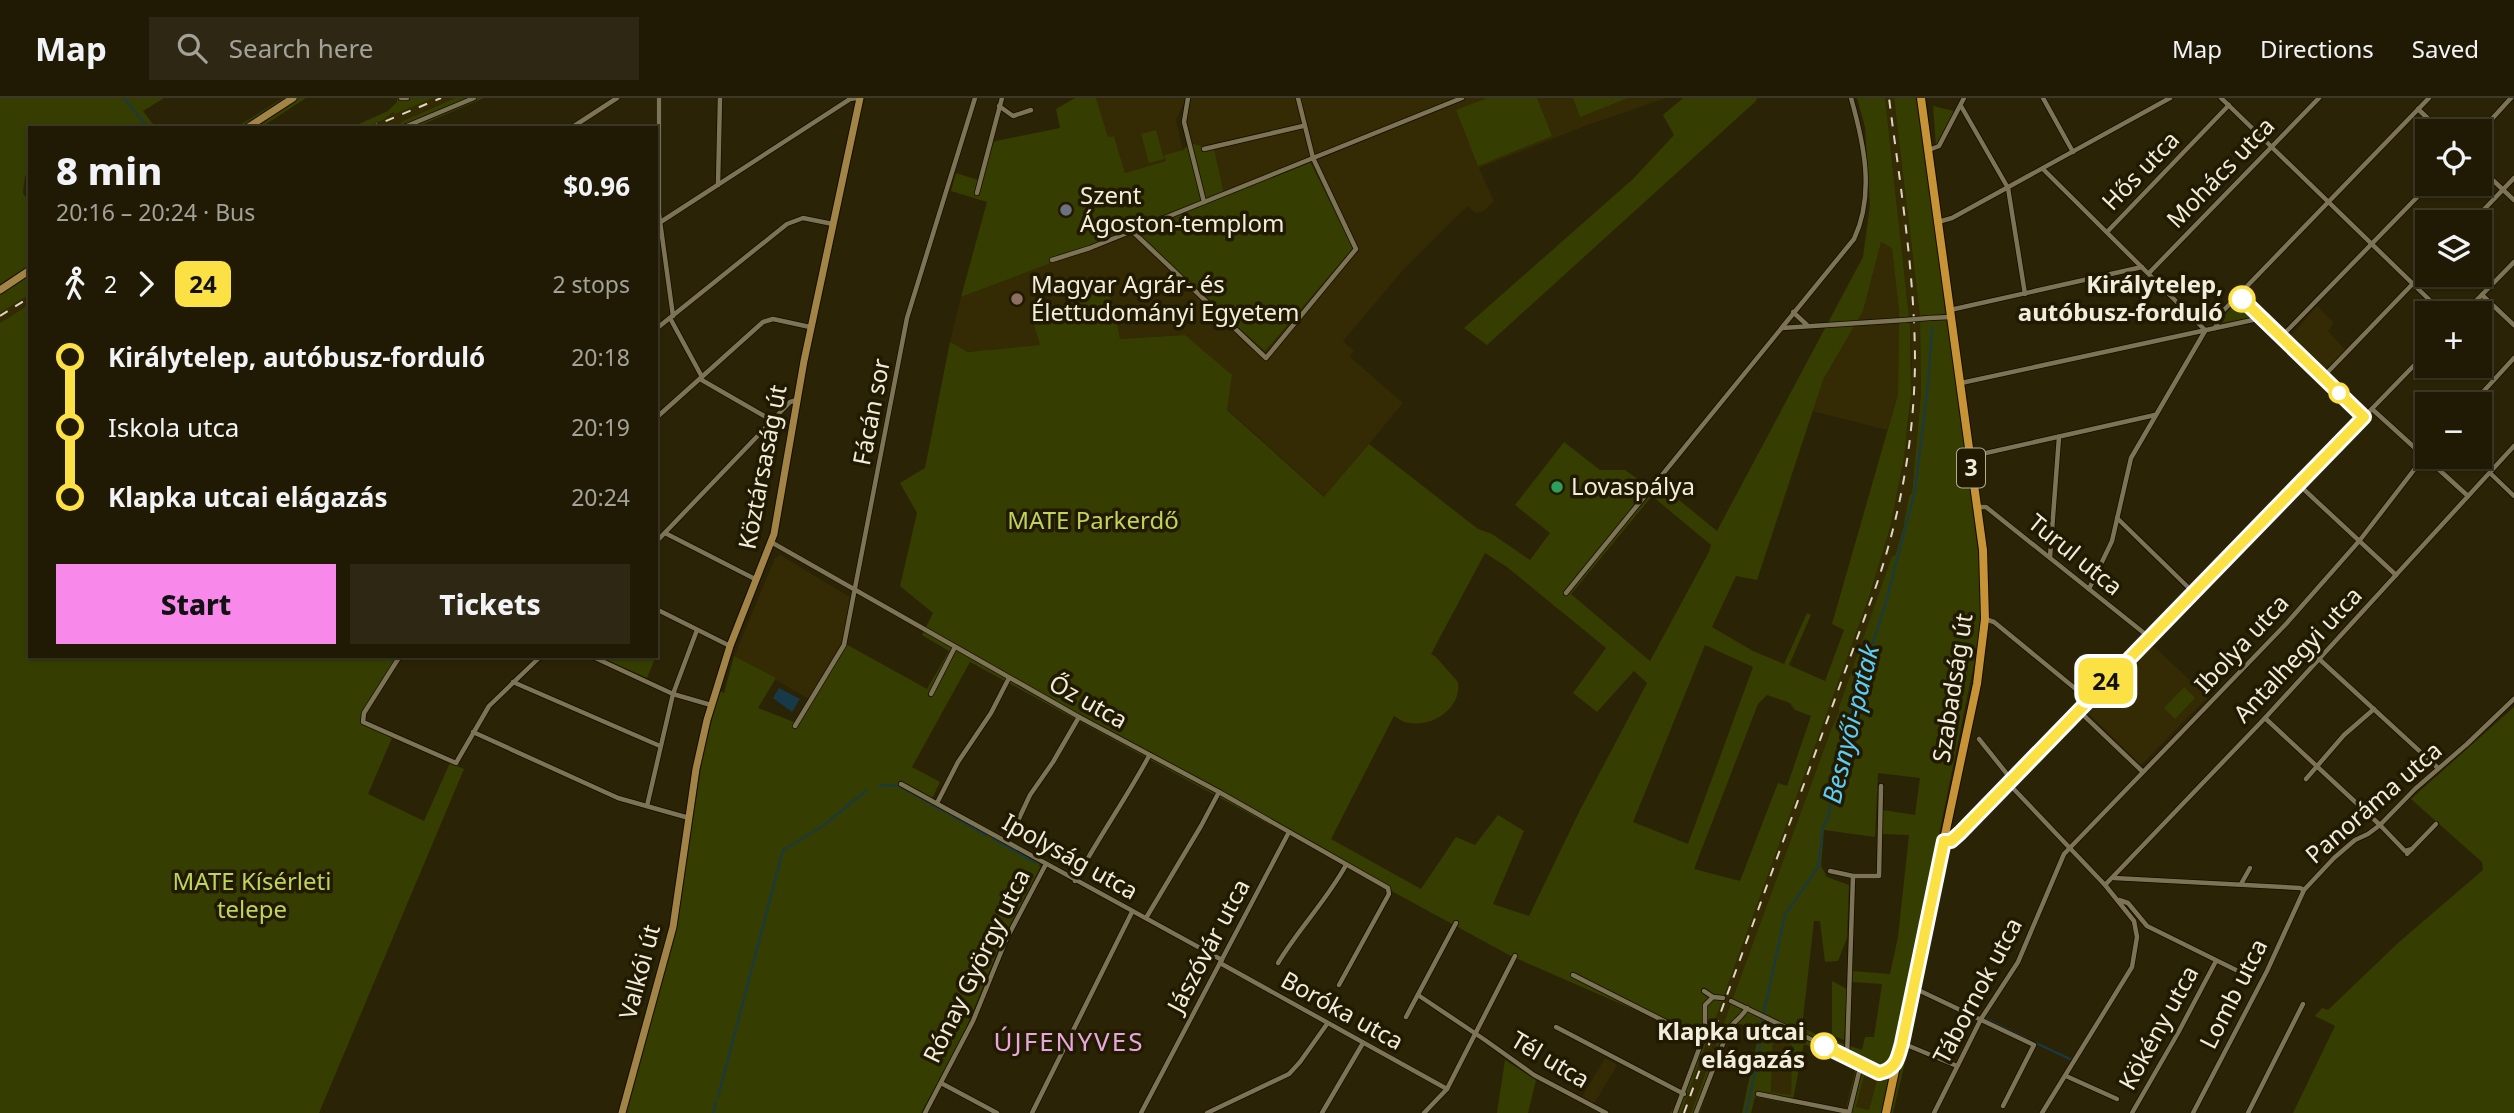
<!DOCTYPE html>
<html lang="en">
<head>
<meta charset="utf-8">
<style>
  body { margin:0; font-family:"Noto Sans",sans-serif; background:#2d2713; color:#f1f3f6; height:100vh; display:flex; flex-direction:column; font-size:26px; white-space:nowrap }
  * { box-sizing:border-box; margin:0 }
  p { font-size:23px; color:#a2a19a }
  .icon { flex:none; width:38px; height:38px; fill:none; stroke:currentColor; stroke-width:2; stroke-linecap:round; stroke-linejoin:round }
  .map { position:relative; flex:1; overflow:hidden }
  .sheet { position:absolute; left:28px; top:28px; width:630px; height:532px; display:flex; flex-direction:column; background:#201a04; border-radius:0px; box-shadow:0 2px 5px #0004,0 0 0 2px #3d3826 }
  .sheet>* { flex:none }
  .badge { padding:0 14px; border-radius:10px; font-size:24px; line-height:46px }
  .tools { position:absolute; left:2415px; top:21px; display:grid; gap:14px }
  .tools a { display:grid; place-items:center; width:77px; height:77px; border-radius:0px; background:#201a04; box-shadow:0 2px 5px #0004,0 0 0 2px #3d3826; font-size:35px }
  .map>.badge { position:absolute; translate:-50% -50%; box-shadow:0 0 0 4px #fff }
  .legs { display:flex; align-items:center; gap:10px; height:77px; padding:0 28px; font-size:23px }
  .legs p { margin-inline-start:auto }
  .summary { display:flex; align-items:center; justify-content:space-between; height:119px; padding:0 28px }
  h1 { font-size:38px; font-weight:800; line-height:52px }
  .cta { display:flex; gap:14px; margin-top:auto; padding:14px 28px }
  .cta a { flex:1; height:80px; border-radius:0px; background:#f888ea; color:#111; font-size:28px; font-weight:800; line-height:80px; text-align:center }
  .cta a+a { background:#2d2713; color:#f1f3f6 }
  ul { padding:0 28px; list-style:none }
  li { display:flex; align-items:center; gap:24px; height:70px; font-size:26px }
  li i { display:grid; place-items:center; width:10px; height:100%; margin:0 9px; background:currentColor }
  li i::after { content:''; width:18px; height:18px; margin:-9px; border:5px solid; border-radius:50%; background:#201a04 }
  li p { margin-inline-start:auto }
  li:first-child i { background:linear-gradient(#0000 50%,currentColor 0) }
  li:last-child i { background:linear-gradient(currentColor 50%,#0000 0) }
  header { display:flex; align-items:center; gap:42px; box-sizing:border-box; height:98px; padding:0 35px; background:#201a04; border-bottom:2px solid #3d3826 }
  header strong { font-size:33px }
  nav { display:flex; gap:38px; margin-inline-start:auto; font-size:24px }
  .search { width:490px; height:63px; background:#2d2713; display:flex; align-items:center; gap:18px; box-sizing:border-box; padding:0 24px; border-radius:0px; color:#a2a19a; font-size:26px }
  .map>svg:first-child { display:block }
  .built { fill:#342a03 }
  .green { fill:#353e00; fill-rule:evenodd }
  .water { fill:#173a48 }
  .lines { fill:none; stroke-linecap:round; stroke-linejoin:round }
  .stream { stroke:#173a48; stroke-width:2 }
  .minor-casing { stroke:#140c00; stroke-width:6 }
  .secondary-casing { stroke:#140c00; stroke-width:9 }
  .primary-casing { stroke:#140c00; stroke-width:10 }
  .minor { stroke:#7d7455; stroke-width:4.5 }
  .secondary { stroke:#a18446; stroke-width:7 }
  .primary { stroke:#c69336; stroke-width:8 }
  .rail { stroke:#dcd7c5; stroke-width:2; stroke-dasharray:9 9; stroke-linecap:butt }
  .minor-bridge-casing { stroke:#140c00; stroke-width:6; stroke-linecap:butt }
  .minor-bridge { stroke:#7d7455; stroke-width:4.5 }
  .line-1-casing { stroke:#fff; stroke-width:16 }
  .line-1 { stroke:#fbe143; stroke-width:10 }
  .worship-dot { fill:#6b7280; stroke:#211a00; stroke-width:2.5 }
  .education-dot { fill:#8d6e63; stroke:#211a00; stroke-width:2.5 }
  .stop-1-dot { fill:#fff; stroke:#fbe143; stroke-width:3.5 }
  .leisure-dot { fill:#2e9e5b; stroke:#211a00; stroke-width:2.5 }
  .labels { text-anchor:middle; stroke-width:7; stroke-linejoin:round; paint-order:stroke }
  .shield { fill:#211a00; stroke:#b3ae9a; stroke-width:2 }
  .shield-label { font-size:23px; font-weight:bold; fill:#f1eddc }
  .street-label { font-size:24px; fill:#f1eddc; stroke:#211a00 }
  .poi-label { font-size:24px; fill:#f1eddc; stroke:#211a00; text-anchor:start }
  .stop-label { font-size:24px; font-weight:bold; fill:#f1eddc; stroke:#211a00; text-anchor:end }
  .park-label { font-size:24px; fill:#bed45a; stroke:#211a00 }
  .water-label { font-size:26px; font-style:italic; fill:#5ccdf9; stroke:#211a00 }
  .neighbourhood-label { font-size:26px; letter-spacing:2px; fill:#e6a8dc; stroke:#211a00 }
</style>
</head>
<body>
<header>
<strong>Map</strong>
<div class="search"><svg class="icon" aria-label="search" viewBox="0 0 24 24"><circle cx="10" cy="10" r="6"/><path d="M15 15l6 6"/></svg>Search here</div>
<nav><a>Map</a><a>Directions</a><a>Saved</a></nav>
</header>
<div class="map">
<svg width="2514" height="1015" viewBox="0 0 2514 1015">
  <rect width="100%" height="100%" fill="#2b2306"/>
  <g class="built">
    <path d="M433,0H455L418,16L398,28L364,30L390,18L394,14L395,15Z"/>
    <path d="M1096,0H1186L1176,22L1183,52L1165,57L1166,63L1125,75L1114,38L1108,39Z"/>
    <path d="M1191,0H1666L1585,28L1479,70L1494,103L1484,113L1476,115L1467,108L1404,171L1343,243L1354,253L1350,259L1403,305L1325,399L1227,311L1185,237L1120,241L1114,209L1073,203L1032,220L1040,247L968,254L950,244L961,199L1135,132L1137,141L1265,253L1310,64L1224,97L1203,48L1190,45L1184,21Z"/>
    <path d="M1885,0H1894L1920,218L1921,295L1912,395L1909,398L1903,432L1895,459H1892L1839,609V614L1828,639L1709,967L1691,1015H1681L1835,588L1867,506L1890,430L1909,322L1912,264L1910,228Z"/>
    <path d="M1880,144L1892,149L1899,213L1898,296L1887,332L1812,313L1823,282L1863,213Z"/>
    <path d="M30,196V206L0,225V215Z"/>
    <path d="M2317,208L2334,225L2328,233L2345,252L2324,273L2289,240Z"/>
    <path d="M780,457L850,499L844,545L809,601L734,558L775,460Z"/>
    <path d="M2150,545L2208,599L2141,667L2085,612Z"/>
    <path d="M1773,940L1792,946L1791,997L1771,994Z"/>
    <path d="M1605,960L1617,967L1594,1006L1582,999Z"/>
    <path d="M1864,977L1877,981L1869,1012L1856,1009Z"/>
  </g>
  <g class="green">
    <path d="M0,0H164L143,13L152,25L160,30H30V74L25,78L23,95L30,105V196L0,215Z"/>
    <path d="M283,0H306L260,30H235Z"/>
    <path d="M397,0H433L395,16L393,14C383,25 365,30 350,30L388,13L397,4Z"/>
    <path d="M455,0H484L414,30H386L400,27L401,24Z"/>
    <path d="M1075,0H1096L1108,39L1114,38L1125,75L1166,63L1164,57L1183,52L1190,45L1202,48L1213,47L1224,96L1310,64L1353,150L1265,253L1137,141L1135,133L961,199L987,104L951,93L956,75L981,83L991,44L1060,30L1056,11Z"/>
    <path d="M1487,0H1537L1552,38L1478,68L1456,12Z"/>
    <path d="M1573,0H1628L1580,19Z"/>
    <path d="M1683,0H1757L1756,3L1487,247L1464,230L1633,81L1674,37L1663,17Z"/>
    <path d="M1857,0H1885L1910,228L1911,295L1904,359L1890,430L1869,499L1681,1015H1670C1686,996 1693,963 1699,940L1511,858L970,564L912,669L940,684L931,703L992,735L1039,765L1040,770L1001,845L962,940L921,1015H624L681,794L703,658L719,593L724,595L734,558L776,580L758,610L794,624L844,545L927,591L949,553L922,537L933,515L900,488L917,415L900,385L925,370L950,244L968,254L1040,247L1032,220L1073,203L1077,197L1093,187L1108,195L1114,209L1120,241L1185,237L1232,277L1227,312L1324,399L1369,346L1478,431L1492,436L1530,462L1550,435L1515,407L1564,344L1600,372H1625L1651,390L1657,384L1717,433L1863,159L1870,107L1865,29ZM1881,144L1892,150L1899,213L1898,296L1832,526L1844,532L1825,583L1789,567L1811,517L1807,515L1784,566L1753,553L1712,529L1736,478L1757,482L1823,282L1863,213ZM1652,398L1711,447L1709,454L1650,563L1571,496ZM1485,455L1507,469L1606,550L1573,595L1597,614L1634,573L1647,585L1580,712L1529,818L1493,806L1524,733L1498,717L1475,747L1456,739L1421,791L1331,741L1394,618C1399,621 1404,625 1410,625C1434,629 1462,609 1458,584L1436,559L1431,556ZM1705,547L1753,569L1688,746L1633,724ZM1767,597L1790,605L1795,612L1811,618L1787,688L1778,685L1740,783L1694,771L1758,606Z"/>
    <path d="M1894,0H1919L1981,476V532L1895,951L1907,955L1893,1015H1845L1856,969L1804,946L1792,1006L1755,999L1751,1015H1742L1757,944V930L1735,925L1722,952L1700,1015H1691L1832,629L1839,614V609L1892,458H1895L1903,431L1909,398L1912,395L1921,295L1920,218ZM1878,675L1920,680L1915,717L1883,712L1882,736L1909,737L1898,839L1890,876L1852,873V884L1882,886L1874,939H1865L1862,952L1817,937L1802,929L1814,823H1820L1825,864L1838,863L1847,840L1849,787L1827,779L1821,768L1824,732L1875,739ZM1773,940L1792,947L1791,997L1771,994ZM1864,978L1877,981L1869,1012L1856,1009Z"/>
    <path d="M1933,8L1954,13L1936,48Z"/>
    <path d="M1156,32L1164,61L1149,65L1141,36Z"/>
    <path d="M2238,202L2243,204L2241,207L2250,216L2253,214L2255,219L2222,225L2221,221Z"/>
    <path d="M30,206V558H399L360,624L392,640L368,696L424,723L450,665L464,671L319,1015H0V225Z"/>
    <path d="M598,558H656L647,580Z"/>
    <path d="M2184,589L2195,600L2175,621L2164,610Z"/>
    <path d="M2514,609V1015H2293L2335,928L2315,918L2322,910L2328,912L2398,845L2483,772L2482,764L2411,701Z"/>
    <path d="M1832,883L1847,891L1844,942L1832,937Z"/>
    <path d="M1505,962L1536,982L1528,1015H1497Z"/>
  </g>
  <path class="water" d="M779,590L800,601L792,614L773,600Z"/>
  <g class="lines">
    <g class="stream">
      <path d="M124,0L148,30"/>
      <path d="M879,687L899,688L945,714"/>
      <path d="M949,716L987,738"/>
      <path d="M993,741L1036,765"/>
      <path d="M1984,920L2027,941"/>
      <path d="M2036,945L2070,961"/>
      <path d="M718,999L783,752L823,728L867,692"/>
      <path d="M713,1015L716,1004"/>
      <path d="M1746,1015L1759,957L1762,923L1785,817L1818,769L1823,729L1828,720L1842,639L1885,508L1915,392L1928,287L1932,229"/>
    </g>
    <defs>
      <g id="minor">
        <path d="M401,0H407"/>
        <path d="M659,0V116L673,218"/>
        <path d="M1188,0L1184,24L1204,104"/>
        <path d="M2043,0L2073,54"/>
        <path d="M2221,0L2443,215"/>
        <path d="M999,8L1013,18L1031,12"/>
        <path d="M1961,8L2008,90L2025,196"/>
        <path d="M2418,11L2441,33"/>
        <path d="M402,30L474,0"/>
        <path d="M571,30L617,0"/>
        <path d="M2480,34L2511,0"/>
        <path d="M1204,51L1303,28"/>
        <path d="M1929,52L1939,48L1964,0"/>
        <path d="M2480,70L2514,102"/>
        <path d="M2043,71L2205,232"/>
        <path d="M718,87L720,0"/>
        <path d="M977,95L1002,0"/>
        <path d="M1938,124L1952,120L2170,0"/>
        <path d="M2472,124L2514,80"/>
        <path d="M656,127L850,1L857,0"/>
        <path d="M1131,132L1266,260L1356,151L1313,60L1298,0"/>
        <path d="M2107,134L2229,7"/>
        <path d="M1052,162L1090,150L1462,0"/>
        <path d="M2149,175L2319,0"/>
        <path d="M2482,197L2514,227"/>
        <path d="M2238,198L2364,319"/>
        <path d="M1950,212L2142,169"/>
        <path d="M1793,214L1807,227"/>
        <path d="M2464,215L2514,164"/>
        <path d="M670,220L702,279"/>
        <path d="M1929,220L1951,219"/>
        <path d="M1782,230L1905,222"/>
        <path d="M2215,230L2223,213L2429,0"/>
        <path d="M656,231L787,126L803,120L833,126"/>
        <path d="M2282,238L2430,86"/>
        <path d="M2323,279L2427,171"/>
        <path d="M700,281L773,323"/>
        <path d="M1961,285L2262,220"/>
        <path d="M2472,306L2514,260"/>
        <path d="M2372,311L2468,398"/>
        <path d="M656,320L763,224L773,221L810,229"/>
        <path d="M1977,357L2155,317"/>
        <path d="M2490,375L2514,398"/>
        <path d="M2298,386L2396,477"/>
        <path d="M1977,409H1986L2149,539"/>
        <path d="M2117,420L2193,494"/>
        <path d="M665,435L755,481"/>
        <path d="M656,444L790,304L797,302"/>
        <path d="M771,444L1079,619L1219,694L1388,790L1389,796L1339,887"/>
        <path d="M2050,459L2059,339"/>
        <path d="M2089,491L2112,443L2131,360L2205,233"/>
        <path d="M1566,495L1854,141C1875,96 1864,46 1851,0"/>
        <path d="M656,511L730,548"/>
        <path d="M1985,521L1994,524L2088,601"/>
        <path d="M400,558L364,615L363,624L456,665L489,608L541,558"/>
        <path d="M591,558L673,596L711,607"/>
        <path d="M2318,560L2438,670"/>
        <path d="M513,584L660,648"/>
        <path d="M931,596L955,549"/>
        <path d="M2078,612L2143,674"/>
        <path d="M2265,620L2380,727L2405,753L2412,751"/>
        <path d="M795,628L844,547L907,220L975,0"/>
        <path d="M473,634L618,700L689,720"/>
        <path d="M1979,641L2011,681"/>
        <path d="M2306,681L2344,637L2374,611"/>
        <path d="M2008,685L2105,787L2134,823L2137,839L2132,869L2042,1015"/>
        <path d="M901,686L1222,862"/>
        <path d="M937,705L958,664L991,615L1009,580"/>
        <path d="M647,708L673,596L697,532"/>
        <path d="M1944,743H1951L1960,735L2427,254"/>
        <path d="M1008,744L1030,697L1053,664L1079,619"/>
        <path d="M2407,756L2436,726"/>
        <path d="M1830,773L1853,778L1847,959"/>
        <path d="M1853,778H1879L1881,688"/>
        <path d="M2114,780L2300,790L2304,792"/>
        <path d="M1075,783C1098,740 1126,701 1149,658"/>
        <path d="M2241,786L2250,770"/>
        <path d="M2105,787L2265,620L2514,348"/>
        <path d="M2119,802L2128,805L2147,828L2236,872"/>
        <path d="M1146,820L1201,728L1219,694"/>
        <path d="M1220,865L1447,991"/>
        <path d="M1278,865C1299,830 1327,802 1346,767"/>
        <path d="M1573,877L1668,925L1704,939"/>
        <path d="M1914,890L2034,947L2003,1008"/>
        <path d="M1704,893L1713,899"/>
        <path d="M1418,897L1485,942L1534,977L1606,1015"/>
        <path d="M1731,903L1894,981"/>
        <path d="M1406,919L1456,825"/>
        <path d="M1556,929L1684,996"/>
        <path d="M1902,945L1957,968"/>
        <path d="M1879,975L1886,973L1895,966"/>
        <path d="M2066,978L2117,1001"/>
        <path d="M941,985L997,1015"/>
        <path d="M1758,996L1849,1014"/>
        <path d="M925,1015L973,923L1006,842L1046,766"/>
        <path d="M1032,1015L1132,814"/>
        <path d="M1141,1015L1289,734"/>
        <path d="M1207,1015L1289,976L1300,964L1327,926"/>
        <path d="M1322,1015L1363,945"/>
        <path d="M1424,1015L1447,991L1515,858"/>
        <path d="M1675,1015L1705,935V907L1713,899L1723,900"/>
        <path d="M1696,1015L1728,933C1733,923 1742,920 1747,910"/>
        <path d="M1849,1015L1861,966"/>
        <path d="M1934,1015L1981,921L2018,864L2064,756L2286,526L2360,442L2427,355"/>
        <path d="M2132,1015L2178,935L2216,863"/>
        <path d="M2193,1015L2267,873L2304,792L2334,760L2355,742L2368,736L2380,727L2415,691L2467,646L2514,601"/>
        <path d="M2248,1015L2303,906"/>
      </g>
      <g id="secondary">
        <path d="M247,30L293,0"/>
        <path d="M0,192L30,172"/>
        <path d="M622,1015L673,829L696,671L707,622L730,548L774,436L804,263L860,0"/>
      </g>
      <path id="primary" d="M1886,1015L1977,586L1985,521L1983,452L1921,0"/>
    </defs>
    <use href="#minor" class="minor-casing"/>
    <use href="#secondary" class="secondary-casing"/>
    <use href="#primary" class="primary-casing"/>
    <use href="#minor" class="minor"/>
    <use href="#secondary" class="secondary"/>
    <use href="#primary" class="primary"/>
    <g class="rail">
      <path d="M369,30L441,0"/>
      <path d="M0,218L30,199"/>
      <path d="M1684,1015L1874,494C1900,420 1914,343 1915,265C1915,176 1900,87 1889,0"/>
    </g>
    <defs>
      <path id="minor-bridge" d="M1905,222L1929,220"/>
    </defs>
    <use href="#minor-bridge" class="minor-bridge-casing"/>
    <use href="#minor-bridge" class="minor-bridge"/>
  </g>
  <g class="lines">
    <defs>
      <path id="line-1" d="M1824,948L1879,975C1896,972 1898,960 1902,945L1944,743H1951L1960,735L2364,319L2242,201"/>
    </defs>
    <use href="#line-1" class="line-1-casing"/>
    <use href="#line-1" class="line-1"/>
  </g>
  <circle class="worship-dot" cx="1066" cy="112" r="7"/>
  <circle class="education-dot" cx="1017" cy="201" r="7"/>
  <g class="stop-1-dot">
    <circle cx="2242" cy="201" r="12"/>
    <circle cx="2339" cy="295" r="9"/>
    <circle cx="1824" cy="948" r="12"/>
  </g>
  <circle class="leisure-dot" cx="1557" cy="389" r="7"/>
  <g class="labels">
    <rect class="shield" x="1957" y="350.5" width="28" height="39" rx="5"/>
    <g class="shield-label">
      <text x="1971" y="378">3</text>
    </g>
    <g class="street-label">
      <text transform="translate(2141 73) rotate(-46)" y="8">Hős utca</text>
      <text transform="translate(2221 75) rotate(-46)" y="8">Mohács utca</text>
      <text transform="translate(872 314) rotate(-79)" y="8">Fácán sor</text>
      <text transform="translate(763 369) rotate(-79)" y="8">Köztársaság út</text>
      <text transform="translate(2075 457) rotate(39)" y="8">Turul utca</text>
      <text transform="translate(2242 546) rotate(-47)" y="8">Ibolya utca</text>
      <text transform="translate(2298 557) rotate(-47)" y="8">Antalhegyi utca</text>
      <text transform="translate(1953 590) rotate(-81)" y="8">Szabadság út</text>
      <text transform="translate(1088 604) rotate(29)" y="8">Őz utca</text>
      <text transform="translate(2374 705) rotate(-41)" y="8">Panoráma utca</text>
      <text transform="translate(1070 759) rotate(29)" y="8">Ipolyság utca</text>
      <text transform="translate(1209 848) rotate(-62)" y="8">Jászóvár utca</text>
      <text transform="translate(977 868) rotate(-64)" y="8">Rónay György utca</text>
      <text transform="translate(640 874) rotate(-75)" y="8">Valkói út</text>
      <text transform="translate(1978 893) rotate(-62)" y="8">Tábornok utca</text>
      <text transform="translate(2234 896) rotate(-63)" y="8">Lomb utca</text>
      <text transform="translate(1342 913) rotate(29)" y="8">Boróka utca</text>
      <text transform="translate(2159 930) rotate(-61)" y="8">Kökény utca</text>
      <text transform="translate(1550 962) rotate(31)" y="8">Tél utca</text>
    </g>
    <g class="poi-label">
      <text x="1080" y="106">Szent<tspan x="1080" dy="28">Ágoston-templom</tspan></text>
      <text x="1031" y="195">Magyar Agrár- és<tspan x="1031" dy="28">Élettudományi Egyetem</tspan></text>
      <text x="1571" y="397">Lovaspálya</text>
    </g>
    <g class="stop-label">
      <text x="2223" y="195">Királytelep,<tspan x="2223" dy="28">autóbusz-forduló</tspan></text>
      <text x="1805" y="942">Klapka utcai<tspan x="1805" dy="28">elágazás</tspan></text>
    </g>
    <g class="park-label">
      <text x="1093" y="431">MATE Parkerdő</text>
      <text x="252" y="792">MATE Kísérleti<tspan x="252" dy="28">telepe</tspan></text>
    </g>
    <g class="water-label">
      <text transform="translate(1851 626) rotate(-76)" y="9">Besnyői-patak</text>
    </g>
    <g class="neighbourhood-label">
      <text x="1069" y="953">ÚJFENYVES</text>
    </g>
  </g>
</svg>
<div class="tools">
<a><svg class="icon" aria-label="locate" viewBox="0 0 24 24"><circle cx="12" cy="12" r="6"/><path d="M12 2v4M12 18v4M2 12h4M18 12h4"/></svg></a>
<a><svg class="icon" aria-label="layers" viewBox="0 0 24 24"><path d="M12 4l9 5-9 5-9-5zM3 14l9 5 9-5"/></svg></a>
<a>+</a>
<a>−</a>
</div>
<b class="badge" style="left:2106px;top:583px;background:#fbe143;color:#111">24</b>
<section class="sheet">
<div class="summary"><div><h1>8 min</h1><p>20:16 – 20:24 · Bus</p></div><b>$0.96</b></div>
<div class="legs"><svg class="icon" aria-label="walk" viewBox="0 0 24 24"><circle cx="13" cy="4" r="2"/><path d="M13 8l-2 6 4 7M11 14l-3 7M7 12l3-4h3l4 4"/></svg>2<svg class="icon" aria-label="forward" viewBox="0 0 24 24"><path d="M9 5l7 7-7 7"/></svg><b class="badge" style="background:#fbe143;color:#111">24</b><p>2 stops</p></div>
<ul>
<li><i style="color:#fbe143"></i><b>Királytelep, autóbusz-forduló</b><p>20:18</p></li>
<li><i style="color:#fbe143"></i><span>Iskola utca</span><p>20:19</p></li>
<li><i style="color:#fbe143"></i><b>Klapka utcai elágazás</b><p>20:24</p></li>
</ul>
<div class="cta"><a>Start</a><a>Tickets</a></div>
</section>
</div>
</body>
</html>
